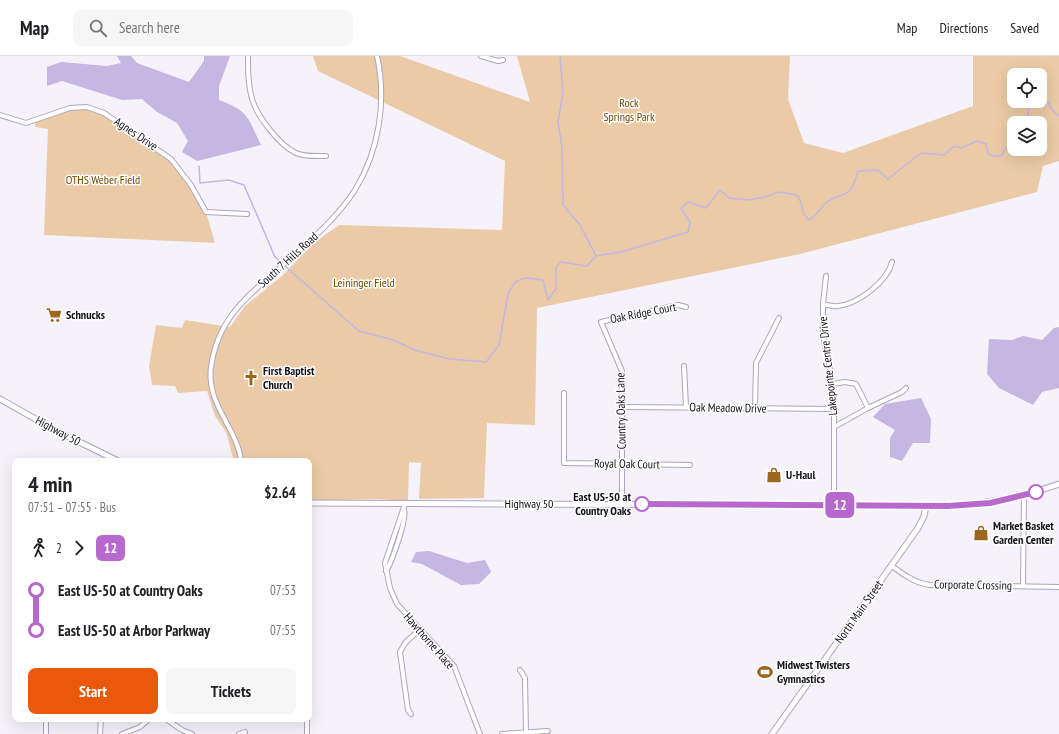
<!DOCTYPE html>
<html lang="en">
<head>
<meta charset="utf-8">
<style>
  body { margin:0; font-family:"PT Sans Narrow",sans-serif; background:#f6f6f6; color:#202124; height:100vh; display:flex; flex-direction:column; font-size:15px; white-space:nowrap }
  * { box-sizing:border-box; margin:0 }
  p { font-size:13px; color:#757577 }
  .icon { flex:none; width:22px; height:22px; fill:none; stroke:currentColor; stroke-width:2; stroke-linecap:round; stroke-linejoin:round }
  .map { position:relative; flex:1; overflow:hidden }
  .sheet { position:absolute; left:12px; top:402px; width:300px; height:264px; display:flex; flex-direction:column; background:#fff; border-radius:8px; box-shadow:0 4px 16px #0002 }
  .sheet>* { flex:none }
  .badge { padding:0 8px; border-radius:6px; font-size:14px; line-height:26px }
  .controls { position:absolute; left:1007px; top:12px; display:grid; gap:8px }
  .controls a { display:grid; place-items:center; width:40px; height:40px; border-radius:8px; background:#fff; box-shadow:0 4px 16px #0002; font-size:20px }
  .map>.badge { position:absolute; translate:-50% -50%; box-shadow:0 0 0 2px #fff }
  .legs { display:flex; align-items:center; gap:6px; height:44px; padding:0 16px; font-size:13px }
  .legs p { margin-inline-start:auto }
  .head { display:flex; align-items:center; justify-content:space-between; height:68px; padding:0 16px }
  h1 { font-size:22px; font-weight:700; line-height:30px }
  .button { display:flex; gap:8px; margin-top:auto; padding:8px 16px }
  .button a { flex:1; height:46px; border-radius:8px; background:#ea580c; color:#fff; font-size:16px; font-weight:700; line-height:46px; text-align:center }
  .button a+a { background:#f6f6f6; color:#202124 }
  ul { padding:0 16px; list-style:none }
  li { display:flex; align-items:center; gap:14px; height:40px; font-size:15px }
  li i { display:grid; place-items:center; width:6px; height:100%; margin:0 5px; background:currentColor }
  li i::after { content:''; width:10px; height:10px; margin:-5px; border:3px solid; border-radius:50%; background:#fff }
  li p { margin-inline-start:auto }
  li:first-child i { background:linear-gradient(#0000 50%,currentColor 0) }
  li:last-child i { background:linear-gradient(currentColor 50%,#0000 0) }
  header { display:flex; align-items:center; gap:24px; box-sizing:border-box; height:56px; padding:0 20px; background:#fff; border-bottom:1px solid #e0e0e0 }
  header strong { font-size:19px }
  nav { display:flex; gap:22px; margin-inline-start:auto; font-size:14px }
  .search { width:280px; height:36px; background:#f6f6f6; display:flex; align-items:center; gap:10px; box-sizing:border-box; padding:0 14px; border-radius:8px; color:#757577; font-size:15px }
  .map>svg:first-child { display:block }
  .green { fill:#ebcba7; fill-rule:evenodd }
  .water { fill:#c5b6e2 }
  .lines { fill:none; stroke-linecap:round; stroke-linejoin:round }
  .stream { stroke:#c5b6e2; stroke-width:1.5 }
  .minor-casing { stroke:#ada5bd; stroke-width:6 }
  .major-casing { stroke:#ada5bd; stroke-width:7 }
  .minor { stroke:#fff; stroke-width:4 }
  .major { stroke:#fff; stroke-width:5 }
  .line-1-casing { stroke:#fff; stroke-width:9 }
  .line-1 { stroke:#b869cd; stroke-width:6 }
  .stop-1-dot { fill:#fff; stroke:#b869cd; stroke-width:2 }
  .labels { text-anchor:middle; stroke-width:3; stroke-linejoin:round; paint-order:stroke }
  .park-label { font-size:12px; fill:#714700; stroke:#fff }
  .street-label { font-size:12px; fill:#141119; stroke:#fff }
  .poi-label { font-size:12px; font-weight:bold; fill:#141119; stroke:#fff; text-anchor:start }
  .stop-label { font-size:12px; font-weight:bold; fill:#141119; stroke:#fff; text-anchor:end }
</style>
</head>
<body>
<header>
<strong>Map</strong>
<div class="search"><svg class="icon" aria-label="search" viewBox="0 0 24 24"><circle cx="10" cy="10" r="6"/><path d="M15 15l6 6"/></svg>Search here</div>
<nav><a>Map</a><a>Directions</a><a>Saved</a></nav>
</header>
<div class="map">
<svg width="1059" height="678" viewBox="0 0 1059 678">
  <rect width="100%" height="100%" fill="#f5f2fc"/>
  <g class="green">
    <path d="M313,0H400L530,46L517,0H790L788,43L804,87L843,97L973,50V0H1059V105L1043,110L1037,136L800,198L537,252L535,369L487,367L484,442L419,443L421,407L409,406L408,445L377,443L309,445V405H234L226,376L215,360L207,335L178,337L175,330L152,329L149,310L156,269L182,272L185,264L230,271L245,250L282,220L315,186L339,169L502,174L505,105L318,15ZM1014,19H1040V45H1014ZM1014,67H1040V93H1014Z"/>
    <path d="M70,52L96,53L177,109L206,156L215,187L44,179L48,73L35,71V65Z"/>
  </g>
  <g class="water">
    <path d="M117,0H131L137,7L189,26L204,5V0H230L219,30V44C249,55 248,62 261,89L197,105L182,96L188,85L177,67L157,56L142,43L122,44L62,25L47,30V11L61,6L107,10L121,7Z"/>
    <path d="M1059,271V332L1042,336L1033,349L999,332L987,318L989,283L1012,284L1023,280L1042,284L1054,272Z"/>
    <path d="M921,342L931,363L930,387H913L902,405L890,401V382L895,374L873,361L885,348Z"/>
    <path d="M429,495L467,507L485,504L491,516L479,528L461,529L422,508L411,506L416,496Z"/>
  </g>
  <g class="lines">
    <g class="stream">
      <path d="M560,0L563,37L558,66L562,92L563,149L580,169L596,200"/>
      <path d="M1040,42L1049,47L1051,52L1059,61"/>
      <path d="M199,110L200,127L229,124L244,129L275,201L281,206"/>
      <path d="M596,200L621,196L688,176L690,166L681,152L688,146L706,152L720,134L729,142L749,144L765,141L778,136L793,138L799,141L804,158L809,164C816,160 817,157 822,151C838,132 849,150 858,115L878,114L888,123L921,97L944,99L954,90L961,92L977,85L986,88L988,97L992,100H1001L1010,87V76L1012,67L1027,64L1030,45"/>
      <path d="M286,211L359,275L393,284L415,294L449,303L486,306L499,289L508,238L515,226L525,222L543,224L548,244L556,233V211L561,206L587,210L596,200"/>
    </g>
    <defs>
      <g id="minor">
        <path d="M248,0C248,15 248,29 252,43C257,60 279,89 296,97C305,101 317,100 326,100"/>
        <path d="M481,0L498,5L503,4"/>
        <path d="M0,59L26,67L70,52L87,51L104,57L171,103L191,129L206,156L247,158"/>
        <path d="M826,220L823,248V279L830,313L834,353V449"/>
        <path d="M823,248C827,249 833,251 838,250C858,248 887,226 892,206"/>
        <path d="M684,310L686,351"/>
        <path d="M833,328L845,326L856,328L868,352"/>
        <path d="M564,337V407L690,409"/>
        <path d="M622,351L834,353"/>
        <path d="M755,352L756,307L779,262"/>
        <path d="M834,371L868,352L902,336L906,332"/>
        <path d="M241,405C238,373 206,349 211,311C218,261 248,240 284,208C309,186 337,162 355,134C379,95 387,45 377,0"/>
        <path d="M405,448L385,507L390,532L397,548L454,610L480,678"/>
        <path d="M622,448V315L601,266L678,249L686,251"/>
        <path d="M892,510C904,519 915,527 930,529L1059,531"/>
        <path d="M386,515C391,508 408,461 404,454"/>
        <path d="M1023,530L1024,439"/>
        <path d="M520,614L525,622L526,678"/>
        <path d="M411,658L408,654L400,596L405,587L420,573"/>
        <path d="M46,663V678"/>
        <path d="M166,663L182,674L192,678"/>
        <path d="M307,663V678"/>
        <path d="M100,678L101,663"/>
        <path d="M122,678L140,671L149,663"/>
        <path d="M239,678L245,676"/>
        <path d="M502,678L548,675"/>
      </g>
      <g id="major">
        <path d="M0,343L55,374L118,405"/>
        <path d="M309,447L948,450C986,448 1023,441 1059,428"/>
        <path d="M772,678L918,472L924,460L926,450"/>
      </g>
    </defs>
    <use href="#minor" class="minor-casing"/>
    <use href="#major" class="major-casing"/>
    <use href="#minor" class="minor"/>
    <use href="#major" class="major"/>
  </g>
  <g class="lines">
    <defs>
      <path id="line-1" d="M642,448L948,450L990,447L1036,436"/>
    </defs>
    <use href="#line-1" class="line-1-casing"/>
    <use href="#line-1" class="line-1"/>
  </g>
  <defs>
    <symbol id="supermarket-bare" viewBox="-9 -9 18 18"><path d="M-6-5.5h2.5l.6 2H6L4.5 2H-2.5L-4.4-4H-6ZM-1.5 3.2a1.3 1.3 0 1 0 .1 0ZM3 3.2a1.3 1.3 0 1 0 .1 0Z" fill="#9a671c" stroke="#fff" stroke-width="2.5" paint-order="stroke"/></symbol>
    <symbol id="church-bare" viewBox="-9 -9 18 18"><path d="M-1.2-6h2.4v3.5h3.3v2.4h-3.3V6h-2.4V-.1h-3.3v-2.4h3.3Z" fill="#9a671c" stroke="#fff" stroke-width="2.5" paint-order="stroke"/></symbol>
    <symbol id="shop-bare" viewBox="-9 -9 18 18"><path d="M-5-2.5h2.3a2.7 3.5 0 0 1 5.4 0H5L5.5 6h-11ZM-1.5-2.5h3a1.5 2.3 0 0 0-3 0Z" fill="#9a671c" stroke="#fff" stroke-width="2.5" paint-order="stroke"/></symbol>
    <symbol id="stadium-bare" viewBox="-9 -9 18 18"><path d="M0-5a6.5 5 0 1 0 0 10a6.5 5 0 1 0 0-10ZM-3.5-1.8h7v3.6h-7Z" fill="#9a671c" stroke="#fff" stroke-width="2.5" paint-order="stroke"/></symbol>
  </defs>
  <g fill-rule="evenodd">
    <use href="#supermarket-bare" x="43" y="248" width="22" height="22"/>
    <use href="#church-bare" x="240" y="311" width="22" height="22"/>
    <use href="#shop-bare" x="763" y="408" width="22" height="22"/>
    <use href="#shop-bare" x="970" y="466" width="22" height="22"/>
    <use href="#stadium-bare" x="754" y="605" width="22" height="22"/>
  </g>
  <g class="stop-1-dot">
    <circle cx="1036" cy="436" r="7"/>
    <circle cx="642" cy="448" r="7"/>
  </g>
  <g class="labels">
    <g class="park-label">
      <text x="629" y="51">Rock<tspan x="629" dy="14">Springs Park</tspan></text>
      <text x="103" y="128">OTHS Weber Field</text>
      <text x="364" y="231">Leininger Field</text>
    </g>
    <g class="street-label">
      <text transform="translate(136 78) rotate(34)" y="4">Agnes Drive</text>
      <text transform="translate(288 204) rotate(-42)" y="4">South 7 Hills Road</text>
      <text transform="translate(643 257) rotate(-11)" y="4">Oak Ridge Court</text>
      <text transform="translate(828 310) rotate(-96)" y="4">Lakepointe Centre Drive</text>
      <text transform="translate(728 352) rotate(1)" y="4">Oak Meadow Drive</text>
      <text transform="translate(621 355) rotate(-91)" y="4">Country Oaks Lane</text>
      <text transform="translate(58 375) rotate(28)" y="4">Highway 50</text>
      <text transform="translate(627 408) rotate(1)" y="4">Royal Oak Court</text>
      <text x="529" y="452">Highway 50</text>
      <text transform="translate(973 529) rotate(1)" y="4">Corporate Crossing</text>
      <text transform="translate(859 556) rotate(-55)" y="4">North Main Street</text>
      <text transform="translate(429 585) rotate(49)" y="4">Hawthorne Place</text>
    </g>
    <g class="poi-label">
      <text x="66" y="263">Schnucks</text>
      <text x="263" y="319">First Baptist<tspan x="263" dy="14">Church</tspan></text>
      <text x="786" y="423">U-Haul</text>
      <text x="993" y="474">Market Basket<tspan x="993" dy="14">Garden Center</tspan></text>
      <text x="777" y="613">Midwest Twisters<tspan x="777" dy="14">Gymnastics</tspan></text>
    </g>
    <g class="stop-label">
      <text x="631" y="445">East US-50 at<tspan x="631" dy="14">Country Oaks</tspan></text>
    </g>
  </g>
</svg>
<div class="controls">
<a><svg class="icon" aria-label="locate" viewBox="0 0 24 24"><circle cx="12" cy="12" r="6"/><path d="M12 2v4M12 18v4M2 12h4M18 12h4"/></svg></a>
<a><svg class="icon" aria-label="layers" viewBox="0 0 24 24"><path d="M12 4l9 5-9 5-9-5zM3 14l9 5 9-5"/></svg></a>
</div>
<b class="badge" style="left:840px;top:449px;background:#b869cd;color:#fff">12</b>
<section class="sheet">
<div class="head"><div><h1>4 min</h1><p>07:51 – 07:55 · Bus</p></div><b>$2.64</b></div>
<div class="legs"><svg class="icon" aria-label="walk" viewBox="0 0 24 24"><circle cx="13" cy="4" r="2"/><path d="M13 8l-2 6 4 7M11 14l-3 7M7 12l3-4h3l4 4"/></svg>2<svg class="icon" aria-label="forward" viewBox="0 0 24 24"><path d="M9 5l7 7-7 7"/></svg><b class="badge" style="background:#b869cd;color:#fff">12</b></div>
<ul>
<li><i style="color:#b869cd"></i><b>East US-50 at Country Oaks</b><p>07:53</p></li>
<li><i style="color:#b869cd"></i><b>East US-50 at Arbor Parkway</b><p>07:55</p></li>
</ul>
<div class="button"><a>Start</a><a>Tickets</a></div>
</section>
</div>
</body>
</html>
